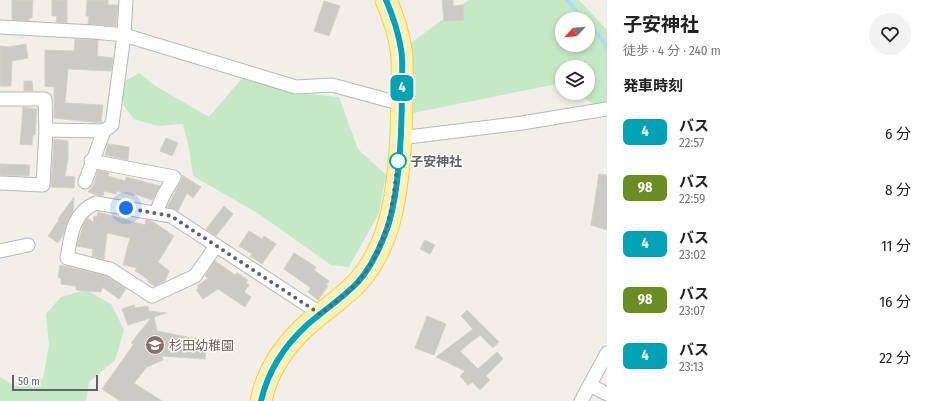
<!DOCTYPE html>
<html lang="ja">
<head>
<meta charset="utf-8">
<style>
  body { margin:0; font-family:"Fira Sans Condensed","Noto Sans JP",sans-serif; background:#f2f2f2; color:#222; height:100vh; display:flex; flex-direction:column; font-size:15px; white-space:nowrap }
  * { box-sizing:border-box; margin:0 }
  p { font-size:13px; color:#767676 }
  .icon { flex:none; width:22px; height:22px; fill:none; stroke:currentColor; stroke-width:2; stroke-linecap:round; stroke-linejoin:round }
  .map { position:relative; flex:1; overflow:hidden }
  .sheet { display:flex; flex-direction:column; background:#fff; width:320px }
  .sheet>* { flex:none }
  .badge { padding:0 8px; border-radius:6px; font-size:14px; line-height:26px }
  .needle { width:26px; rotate:244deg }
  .buttons { position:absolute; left:555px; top:12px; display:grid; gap:8px }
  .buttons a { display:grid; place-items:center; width:40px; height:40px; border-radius:50%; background:#fff; box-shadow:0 2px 6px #0003; font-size:20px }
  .scale { position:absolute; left:12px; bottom:10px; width:86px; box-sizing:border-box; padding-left:4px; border:2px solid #5f6368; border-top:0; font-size:11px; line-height:14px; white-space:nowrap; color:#5f6368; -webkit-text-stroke:3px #fff; paint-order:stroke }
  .you { position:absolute; width:20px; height:20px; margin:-10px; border:3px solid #fff; border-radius:50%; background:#1a73e8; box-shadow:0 0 0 6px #1a73e833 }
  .map>.badge { position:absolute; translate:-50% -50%; box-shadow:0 0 0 2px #fff }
  h2 { padding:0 16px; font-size:15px; line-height:36px }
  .round { display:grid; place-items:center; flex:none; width:42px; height:42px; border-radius:21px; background:#f2f2f2 }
  .summary { display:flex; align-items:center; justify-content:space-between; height:68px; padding:0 16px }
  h1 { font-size:19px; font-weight:700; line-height:30px }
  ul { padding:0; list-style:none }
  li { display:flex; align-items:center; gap:12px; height:56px; padding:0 16px }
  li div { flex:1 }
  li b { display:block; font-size:15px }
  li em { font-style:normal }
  li .badge { min-width:44px; font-weight:700; text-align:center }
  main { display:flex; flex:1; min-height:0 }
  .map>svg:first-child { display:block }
  .green { fill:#c5e8c5; fill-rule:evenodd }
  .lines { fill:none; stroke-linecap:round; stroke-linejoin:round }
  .stream { stroke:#aadaff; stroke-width:3.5 }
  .building { fill:#cccac5; stroke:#d6d1c6 }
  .street-casing { stroke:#b5b8bc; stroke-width:15 }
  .primary-casing { stroke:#f2c960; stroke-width:23 }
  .street { stroke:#fff; stroke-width:13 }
  .primary { stroke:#fff2af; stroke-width:21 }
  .line-casing { stroke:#fff; stroke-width:9 }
  .line { stroke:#00a3b4; stroke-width:6 }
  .walk { stroke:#5f6368; stroke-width:4; stroke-dasharray:0 7.2 }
  .stop-dot { fill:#fff; stroke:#00a3b4; stroke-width:2 }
  .labels { text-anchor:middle; stroke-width:3; stroke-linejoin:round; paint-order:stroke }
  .stop-label { font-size:13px; font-weight:bold; fill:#5f6368; stroke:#fff; text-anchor:start }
  .education-label { font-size:13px; fill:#785e54; stroke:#fff; text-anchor:start }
</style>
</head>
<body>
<main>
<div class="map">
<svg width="607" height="401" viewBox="0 0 607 401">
  <rect width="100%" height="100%" fill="#f1efe8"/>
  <g class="green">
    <path d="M469,0H579L607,30V113L577,93H588V67H562V83L408,114L407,46ZM562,19H588V45H562Z"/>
    <path d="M139,73L157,87L209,117L243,77L291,92L339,97L358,149L386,175L379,213L349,267L331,265L259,214L193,176L189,148L183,124L158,126L134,119L122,103L125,81Z"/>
    <path d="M86,290L111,304L124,330L115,360L89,382L86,401H0V377L15,386L43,379L49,345L46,314L61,297Z"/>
  </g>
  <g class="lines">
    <g class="stream">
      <path d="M567,0L584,19"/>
      <path d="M588,23L603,40L607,48"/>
    </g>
  </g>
  <g class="building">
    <path d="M12,0H33L32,18H29V21L12,20Z"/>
    <path d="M52,0H67V23L56,22L57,16H52Z"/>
    <path d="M87,0H108V5H118L116,26L88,24L89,16H86Z"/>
    <path d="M442,0H453V6L463,5L464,20L444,21Z"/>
    <path d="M324,1L340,6L329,36L314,31Z"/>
    <path d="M75,39L98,40L97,56L113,58L111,71L68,69L65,103L103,105L101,123L54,118V87L45,86V50L74,51Z"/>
    <path d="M26,44L28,58L12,61L11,86H0V46L9,47Z"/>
    <path d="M24,81H32L33,91H24Z"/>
    <path d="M23,107L37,109L35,135H33L32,145L20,144Z"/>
    <path d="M166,138L178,143L172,156L160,151Z"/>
    <path d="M54,139L68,141V158L65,176L75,177L74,188L51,187Z"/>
    <path d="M108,144L129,147L128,160L105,155Z"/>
    <path d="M0,164L30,165L29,176L0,175Z"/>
    <path d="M98,170L109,173L108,176L125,181L126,177L160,186L152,200L135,194L134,196L117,191L116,194L104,191L103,196H100L88,192L94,184Z"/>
    <path d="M599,174L607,175V230L591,225Z"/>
    <path d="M182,175L201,187L193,198L187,193L178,211L167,207L181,181Z"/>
    <path d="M74,197L73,212L63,235L58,243L48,236L59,220L58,219Z"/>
    <path d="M224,206L233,214L216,236L206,229Z"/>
    <path d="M98,212L145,225L146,220L152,221L174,236L158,262L169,271L165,281L154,286L147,281L148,279L135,271L137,268L123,265L130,238L107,233L104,259L92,256L93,249L77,246L84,223L88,218L93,222L94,216L97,217Z"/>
    <path d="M249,231L262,239L264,236L276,244L262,264L250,256L252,254L239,246Z"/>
    <path d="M425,240L435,245L430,254L420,249Z"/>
    <path d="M294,253L316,267L314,270L329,281L326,285L328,286L318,300L308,292L311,288L284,269Z"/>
    <path d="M215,261L235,275L237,273L248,280L246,283L249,285L244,292L251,297L245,307L218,289L203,299L196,290L199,288L197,286L208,278L205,276Z"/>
    <path d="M60,265L107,276L126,289L119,299L102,287L101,292L76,290V286L61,284V278L58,277Z"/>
    <path d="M134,305L135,308L148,306L149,311L166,313L154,317L157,331L207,341L205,359L162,356L163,360L147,367L134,383L162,401H120L102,389L134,344L131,343L151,318L128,325L122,309Z"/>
    <path d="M467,310L499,342L493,348L480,335L460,351L478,369L497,352L503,359L486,376L490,380L480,390L472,382L468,385L460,376L465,371L436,357L473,329L461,316Z"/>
    <path d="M427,316L446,324L434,355L415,348Z"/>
  </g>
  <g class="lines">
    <defs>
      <g id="street">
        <path d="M0,27L94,32L124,35L296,87L332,85L402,104"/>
        <path d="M46,130L104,131"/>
        <path d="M400,138L522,123L607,109"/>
        <path d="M91,161L174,177L163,196L156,212"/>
        <path d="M85,182L104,131L112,125L124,35L126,0"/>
        <path d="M0,183L43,185L46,130L45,99H0"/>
        <path d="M216,246L195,276L152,296L110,269L67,258C71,236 72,213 96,203L171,216L321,314"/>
        <path d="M0,251L28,245"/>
        <path d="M590,385L607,394"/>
        <path d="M581,401L607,353"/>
      </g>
      <path id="primary" d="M261,401C267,371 284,346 307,325C324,310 343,298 358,282C372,266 383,244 389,223C400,185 402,125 402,85C402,73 403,60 401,49C398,31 393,16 386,0"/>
    </defs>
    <use href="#street" class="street-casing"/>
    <use href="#primary" class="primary-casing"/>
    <use href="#street" class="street"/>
    <use href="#primary" class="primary"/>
  </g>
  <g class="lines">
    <defs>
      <path id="line" d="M261,401C268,371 284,346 307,325C324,310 343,298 358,282C372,266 382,244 389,223C400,185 402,125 402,85C402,73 403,60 401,49C398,31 393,16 386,0"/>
    </defs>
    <use href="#line" class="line-casing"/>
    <use href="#line" class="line"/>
    <path class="walk" d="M126,208L171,216L320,314C333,304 347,294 358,282C389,246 394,199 398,154V161"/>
  </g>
  <defs>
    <symbol id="school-disc" viewBox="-11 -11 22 22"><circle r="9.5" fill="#8d6e63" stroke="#fff"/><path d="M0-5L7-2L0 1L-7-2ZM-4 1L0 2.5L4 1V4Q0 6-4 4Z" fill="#fff"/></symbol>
  </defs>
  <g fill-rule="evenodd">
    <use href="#school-disc" x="144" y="334" width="22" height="22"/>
  </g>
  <circle class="stop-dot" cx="398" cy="161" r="8"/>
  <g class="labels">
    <g class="stop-label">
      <text x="410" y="166">子安神社</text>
    </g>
    <g class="education-label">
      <text x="169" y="350">杉田幼稚園</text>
    </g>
  </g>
</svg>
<div class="buttons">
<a><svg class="needle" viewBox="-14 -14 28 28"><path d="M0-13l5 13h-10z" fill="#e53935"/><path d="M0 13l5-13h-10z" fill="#767676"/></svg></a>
<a><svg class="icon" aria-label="layers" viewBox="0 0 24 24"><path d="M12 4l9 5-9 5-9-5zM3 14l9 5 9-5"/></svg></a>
</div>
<div class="scale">50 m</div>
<div class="you" style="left:126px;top:208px"></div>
<b class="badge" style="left:402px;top:88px;background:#00a3b4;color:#fff">4</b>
</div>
<section class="sheet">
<div class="summary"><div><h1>子安神社</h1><p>徒歩 · 4 分 · 240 m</p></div><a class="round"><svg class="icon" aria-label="heart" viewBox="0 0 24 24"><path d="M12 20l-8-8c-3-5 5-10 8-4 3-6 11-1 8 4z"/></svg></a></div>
<h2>発車時刻</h2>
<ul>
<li><span class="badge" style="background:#00a3b4;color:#fff">4</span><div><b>バス</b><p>22:57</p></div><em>6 分</em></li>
<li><span class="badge" style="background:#6b8e23;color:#fff">98</span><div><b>バス</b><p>22:59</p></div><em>8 分</em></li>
<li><span class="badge" style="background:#00a3b4;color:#fff">4</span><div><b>バス</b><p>23:02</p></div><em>11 分</em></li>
<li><span class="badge" style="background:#6b8e23;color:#fff">98</span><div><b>バス</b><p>23:07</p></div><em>16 分</em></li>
<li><span class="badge" style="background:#00a3b4;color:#fff">4</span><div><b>バス</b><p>23:13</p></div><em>22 分</em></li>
</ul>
</section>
</main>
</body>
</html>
